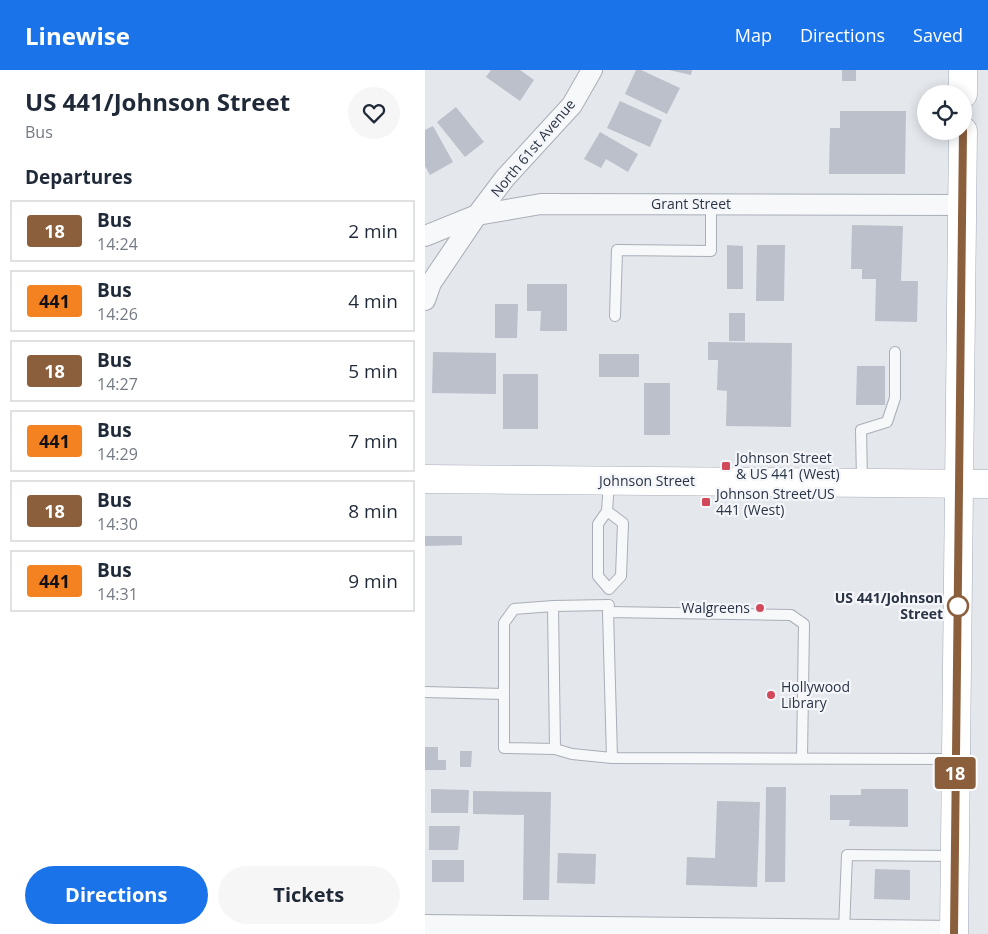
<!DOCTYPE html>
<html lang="en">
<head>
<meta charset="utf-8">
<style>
  body { margin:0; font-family:"Open Sans",sans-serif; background:#f6f6f7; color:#1f2937; height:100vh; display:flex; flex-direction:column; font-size:19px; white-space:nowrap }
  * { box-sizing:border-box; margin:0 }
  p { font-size:16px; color:#747a83 }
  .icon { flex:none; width:28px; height:28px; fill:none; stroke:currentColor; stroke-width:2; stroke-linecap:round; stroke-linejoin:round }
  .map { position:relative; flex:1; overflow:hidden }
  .sheet { display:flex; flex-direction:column; background:#fff; width:425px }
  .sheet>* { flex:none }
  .badge { padding:0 10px; border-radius:4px; font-size:18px; line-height:32px }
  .tools { position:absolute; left:492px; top:15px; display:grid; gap:10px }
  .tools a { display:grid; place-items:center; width:55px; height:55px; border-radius:50%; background:#fff; box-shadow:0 2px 12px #0003; font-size:25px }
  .map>.badge { position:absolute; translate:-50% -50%; box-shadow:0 0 0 2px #fff }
  h2 { padding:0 25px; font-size:19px; line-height:45px }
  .round { display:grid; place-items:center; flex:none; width:52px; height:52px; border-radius:26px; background:#f6f6f7 }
  .head { display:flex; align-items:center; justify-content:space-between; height:85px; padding:0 25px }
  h1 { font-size:24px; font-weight:700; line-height:38px }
  .button { display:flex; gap:10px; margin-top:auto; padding:10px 25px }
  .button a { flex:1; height:58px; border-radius:30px; background:#1a73e8; color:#fff; font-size:20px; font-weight:700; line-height:58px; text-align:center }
  .button a+a { background:#f6f6f7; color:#1f2937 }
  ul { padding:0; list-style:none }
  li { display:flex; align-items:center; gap:15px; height:62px; margin:0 10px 8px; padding:0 15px; border:2px solid #e0e1e3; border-radius:0px }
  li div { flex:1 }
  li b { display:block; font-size:19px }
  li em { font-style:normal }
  li .badge { min-width:55px; font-weight:700; text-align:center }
  header { display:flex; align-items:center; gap:30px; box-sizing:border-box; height:70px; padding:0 25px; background:#1a73e8; color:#fff }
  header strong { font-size:24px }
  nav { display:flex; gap:28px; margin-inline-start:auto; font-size:18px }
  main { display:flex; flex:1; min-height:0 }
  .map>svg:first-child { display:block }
  .building { fill:#bbc0ca }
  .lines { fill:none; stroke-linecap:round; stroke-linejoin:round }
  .lane-casing { stroke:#a9aeb7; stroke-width:12 }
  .street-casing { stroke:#a9aeb7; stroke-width:22 }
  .secondary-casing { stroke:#a9aeb7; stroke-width:29 }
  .primary-casing { stroke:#a3abb8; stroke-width:29 }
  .lane { stroke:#f7f8fa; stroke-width:10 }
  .street { stroke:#f7f8fa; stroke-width:20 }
  .secondary { stroke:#fff; stroke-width:28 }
  .primary { stroke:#fff; stroke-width:28 }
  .line-casing { stroke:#fff; stroke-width:11 }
  .line { stroke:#8b5e3c; stroke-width:8 }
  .poi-dot { fill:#d1495b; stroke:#f4f6f9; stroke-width:2 }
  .stop-dot { fill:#fff; stroke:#8b5e3c; stroke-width:2.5 }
  .labels { text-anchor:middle; stroke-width:4.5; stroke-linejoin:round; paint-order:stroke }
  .street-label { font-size:14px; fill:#2b3445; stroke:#f4f6f9 }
  .poi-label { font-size:14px; fill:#2b3445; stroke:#f4f6f9; text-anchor:start }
  .stop-label { font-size:14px; font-weight:bold; fill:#2b3445; stroke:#f4f6f9; text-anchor:end }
</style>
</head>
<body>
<header>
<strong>Linewise</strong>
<nav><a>Map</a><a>Directions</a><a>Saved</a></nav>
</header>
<main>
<section class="sheet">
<div class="head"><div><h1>US 441/Johnson Street</h1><p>Bus</p></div><a class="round"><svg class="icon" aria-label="heart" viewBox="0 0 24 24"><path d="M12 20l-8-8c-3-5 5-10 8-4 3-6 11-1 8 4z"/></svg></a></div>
<h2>Departures</h2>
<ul>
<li><span class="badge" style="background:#8b5e3c;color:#fff">18</span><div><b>Bus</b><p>14:24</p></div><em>2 min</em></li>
<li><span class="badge" style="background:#f58220;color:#111">441</span><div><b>Bus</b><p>14:26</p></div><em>4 min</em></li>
<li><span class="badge" style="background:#8b5e3c;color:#fff">18</span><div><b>Bus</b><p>14:27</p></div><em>5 min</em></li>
<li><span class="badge" style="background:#f58220;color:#111">441</span><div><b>Bus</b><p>14:29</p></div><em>7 min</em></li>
<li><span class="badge" style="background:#8b5e3c;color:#fff">18</span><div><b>Bus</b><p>14:30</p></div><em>8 min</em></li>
<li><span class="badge" style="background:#f58220;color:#111">441</span><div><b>Bus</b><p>14:31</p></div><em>9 min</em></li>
</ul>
<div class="button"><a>Directions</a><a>Tickets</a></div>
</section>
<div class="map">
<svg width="563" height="864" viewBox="0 0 563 864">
  <rect width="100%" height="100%" fill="#e4e7ec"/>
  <g class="building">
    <path d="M66,0H95L109,10L95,31L61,7Z"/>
    <path d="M211,0H216L255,18L242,44L200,24Z"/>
    <path d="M244,0H267L266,5Z"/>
    <rect x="417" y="0" width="14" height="11"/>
    <path d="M195,31L237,50L225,77L182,58Z"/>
    <path d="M31,37L59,72L40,87L12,52Z"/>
    <path d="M415,41H481L480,104H404L405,58H415Z"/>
    <path d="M8,56L28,92L5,105L0,96V60Z"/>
    <path d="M175,62L213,84L203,102L181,89L176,98L159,89Z"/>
    <path d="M427,155L478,156L476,211H493L492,252L450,251L451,209H437V199H426Z"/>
    <path d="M302,175L318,176V219H302Z"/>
    <path d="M332,175H360L359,231H331Z"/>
    <path d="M102,214H142V261H115L116,241H102Z"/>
    <path d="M70,234H93L92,268H70Z"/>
    <rect x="304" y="243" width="16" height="28"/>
    <path d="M283,272L367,273L366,357L301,356L302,321L292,320L293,290H283Z"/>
    <path d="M8,282L71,283V324L7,323Z"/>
    <rect x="174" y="284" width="40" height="23"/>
    <path d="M432,296H460V335H431Z"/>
    <rect x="78" y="304" width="35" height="55"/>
    <rect x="219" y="313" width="26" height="52"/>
    <path d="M0,466H37V475L0,476Z"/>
    <path d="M0,677H13V690H21V700H0Z"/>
    <path d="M35,681H47L46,697H35Z"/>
    <path d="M341,717H361L360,812H340Z"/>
    <path d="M6,719L44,720L43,743H6Z"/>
    <path d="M436,719H483V757L424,756L425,750H405V725H436Z"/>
    <path d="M48,721L126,722L124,830H98L99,745L48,744Z"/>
    <path d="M292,731L335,732L332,817L261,815L262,787L290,788Z"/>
    <path d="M4,756H35L33,780H4Z"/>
    <path d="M133,783L171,784L170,814L132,813Z"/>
    <rect x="7" y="790" width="32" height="22"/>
    <path d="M450,799L485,800V830L449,829Z"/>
  </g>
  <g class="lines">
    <defs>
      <g id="lane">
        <path d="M190,246L192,180L286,181V134"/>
        <path d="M437,411L436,360L462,352L470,328V282"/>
        <path d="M182,441L198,453L196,506L184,519L173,506V454L182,441L184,412"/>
        <path d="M128,536L89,539L79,553V678L130,679L128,536L184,535"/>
        <path d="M0,622L79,624"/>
        <path d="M130,679L147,684L187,688"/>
        <path d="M377,688L379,554L366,545L183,542L187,688L530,689"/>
        <path d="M419,860L422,785L529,786"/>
      </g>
      <g id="street">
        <path d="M0,166L52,145L116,134L537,135"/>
        <path d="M0,230L6,213L52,145L80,108L147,35L167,0"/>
        <path d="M0,855L529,861"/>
      </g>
      <path id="secondary" d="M0,409L563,414"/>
      <g id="primary">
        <path d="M538,24V0"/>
        <path d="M529,864L538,61"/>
      </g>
    </defs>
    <use href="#lane" class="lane-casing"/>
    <use href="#street" class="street-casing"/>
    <use href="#secondary" class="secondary-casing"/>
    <use href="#primary" class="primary-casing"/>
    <use href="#lane" class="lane"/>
    <use href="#street" class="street"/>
    <use href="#secondary" class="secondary"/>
    <use href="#primary" class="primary"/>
  </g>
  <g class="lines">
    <defs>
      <path id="line" d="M529,864L538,61"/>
    </defs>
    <use href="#line" class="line-casing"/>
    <use href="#line" class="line"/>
  </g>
  <g class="poi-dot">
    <rect x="296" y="391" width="10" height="10" rx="2.5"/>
    <rect x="276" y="427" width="10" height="10" rx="2.5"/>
    <circle cx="335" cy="538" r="5"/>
    <circle cx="346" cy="625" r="5"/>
  </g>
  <circle class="stop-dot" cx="533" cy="536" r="10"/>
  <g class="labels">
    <g class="street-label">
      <text transform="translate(108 78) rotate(-50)" y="5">North 61st Avenue</text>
      <text x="266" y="139">Grant Street</text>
      <text x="222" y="416">Johnson Street</text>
    </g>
    <g class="poi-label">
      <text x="311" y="393">Johnson Street<tspan x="311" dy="16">&amp; US 441 (West)</tspan></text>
      <text x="291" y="429">Johnson Street/US<tspan x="291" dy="16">441 (West)</tspan></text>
      <text x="325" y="543" text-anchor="end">Walgreens</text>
      <text x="356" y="622">Hollywood<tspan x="356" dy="16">Library</tspan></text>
    </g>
    <g class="stop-label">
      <text x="518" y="533">US 441/Johnson<tspan x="518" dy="16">Street</tspan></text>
    </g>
  </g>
</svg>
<div class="tools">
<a><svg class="icon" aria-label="locate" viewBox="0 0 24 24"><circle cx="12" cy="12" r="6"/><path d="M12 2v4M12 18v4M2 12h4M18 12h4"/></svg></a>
</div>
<b class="badge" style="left:530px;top:703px;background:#8b5e3c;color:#fff">18</b>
</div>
</main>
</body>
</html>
